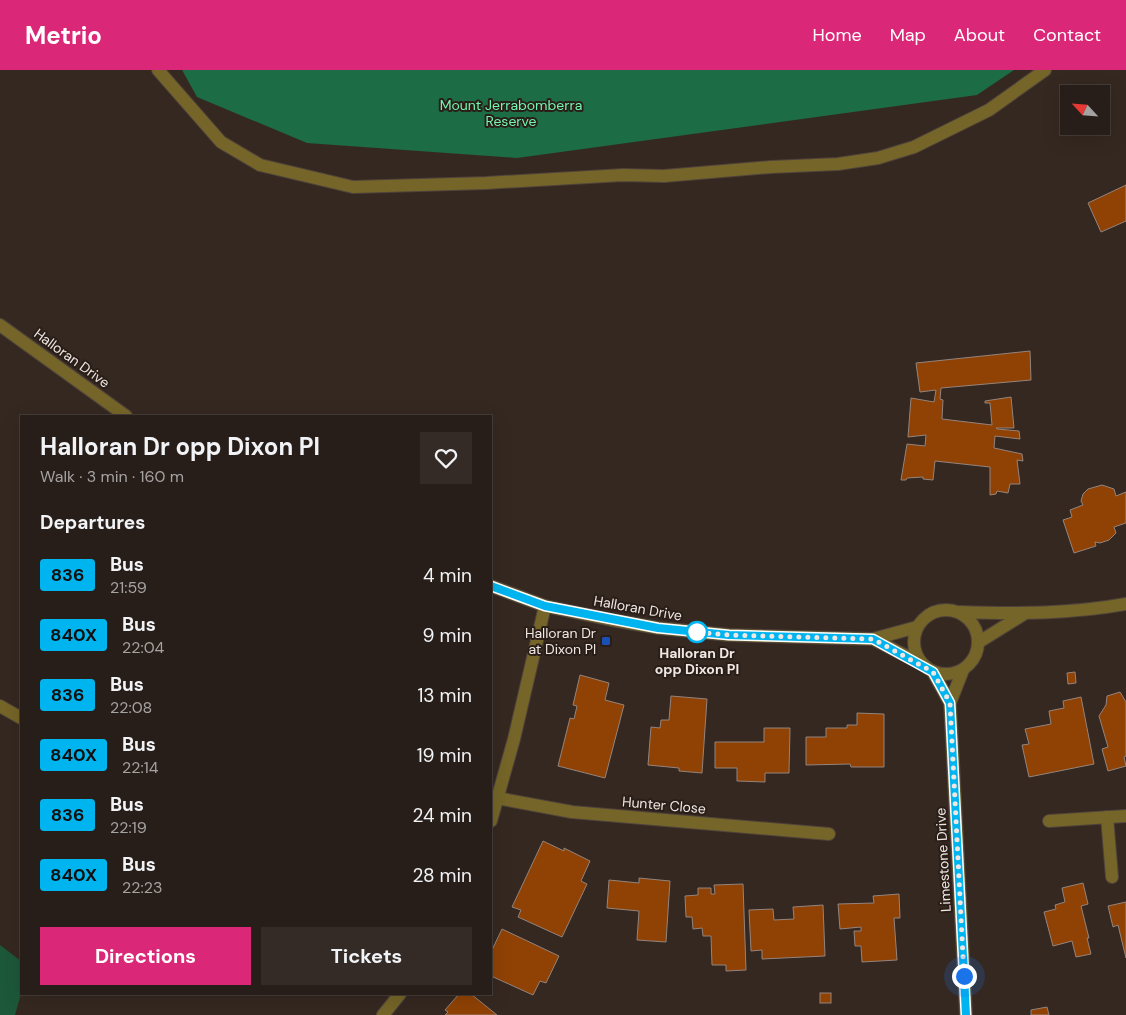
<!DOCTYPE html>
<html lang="en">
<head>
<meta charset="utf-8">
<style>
  body { margin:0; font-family:"DM Sans",sans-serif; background:#342b26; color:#f1f3f6; height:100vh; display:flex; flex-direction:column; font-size:19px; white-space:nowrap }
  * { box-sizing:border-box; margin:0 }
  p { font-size:16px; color:#a5a2a2 }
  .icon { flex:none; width:28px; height:28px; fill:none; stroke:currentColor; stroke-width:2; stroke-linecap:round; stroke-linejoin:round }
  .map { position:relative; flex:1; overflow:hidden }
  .details { position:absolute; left:20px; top:345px; width:472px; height:580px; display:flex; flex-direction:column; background:#281e19; border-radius:0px; box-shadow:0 5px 20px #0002,0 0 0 1px #443c38 }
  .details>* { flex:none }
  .badge { padding:0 10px; border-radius:4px; font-size:18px; line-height:32px }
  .needle { width:32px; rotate:296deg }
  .tools { position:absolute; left:1060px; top:15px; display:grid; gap:10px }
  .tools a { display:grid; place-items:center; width:50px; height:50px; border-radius:0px; background:#281e19; box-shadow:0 5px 20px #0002,0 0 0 1px #443c38; font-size:25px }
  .you { position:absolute; width:25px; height:25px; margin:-12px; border:4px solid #fff; border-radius:50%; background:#1a73e8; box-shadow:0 0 0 8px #1a73e833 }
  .map>.badge { position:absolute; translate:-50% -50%; box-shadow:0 0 0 2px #fff }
  h2 { padding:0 20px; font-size:19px; line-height:45px }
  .round { display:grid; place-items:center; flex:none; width:52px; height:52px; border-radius:0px; background:#342b26 }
  .overview { display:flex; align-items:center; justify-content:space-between; height:85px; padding:0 20px }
  h1 { font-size:24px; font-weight:700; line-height:38px }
  .action { display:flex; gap:10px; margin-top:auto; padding:10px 20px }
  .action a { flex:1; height:58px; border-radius:0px; background:#db2777; color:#fff; font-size:20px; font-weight:700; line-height:58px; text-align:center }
  .action a+a { background:#342b26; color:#f1f3f6 }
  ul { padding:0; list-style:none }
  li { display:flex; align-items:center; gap:15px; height:60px; padding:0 20px }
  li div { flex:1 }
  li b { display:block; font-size:19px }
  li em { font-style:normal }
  li .badge { min-width:55px; font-weight:700; text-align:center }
  header { display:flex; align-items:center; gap:30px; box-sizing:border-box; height:70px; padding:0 25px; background:#db2777; color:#fff }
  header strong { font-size:24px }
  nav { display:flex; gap:28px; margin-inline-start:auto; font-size:18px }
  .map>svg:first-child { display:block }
  .green { fill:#1d583a }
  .forest { fill:#1c6c45 }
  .building { fill:#904204; stroke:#94847c }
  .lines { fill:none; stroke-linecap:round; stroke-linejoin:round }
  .service-casing { stroke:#4f433c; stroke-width:14 }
  .minor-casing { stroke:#4f433c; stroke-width:14 }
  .tertiary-casing { stroke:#4f433c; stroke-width:14 }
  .service { stroke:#756528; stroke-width:12 }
  .minor { stroke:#756528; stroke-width:12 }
  .tertiary { stroke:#756528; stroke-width:12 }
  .line-casing { stroke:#fff; stroke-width:11 }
  .line { stroke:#00b5ef; stroke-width:8 }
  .walk { stroke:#f0e7e3; stroke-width:5; stroke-dasharray:0 9 }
  .stop-dot { fill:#fff; stroke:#00b5ef; stroke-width:2.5 }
  .transit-dot { fill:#1a4fb4; stroke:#2a1e18; stroke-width:2 }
  .labels { text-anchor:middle; stroke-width:4; stroke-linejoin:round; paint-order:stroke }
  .park-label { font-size:14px; fill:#73f6b0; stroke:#2a1e18 }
  .street-label { font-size:14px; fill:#f0e7e3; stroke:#2a1e18 }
  .poi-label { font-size:14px; fill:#f0e7e3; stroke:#2a1e18; text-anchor:end }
  .stop-label { font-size:14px; font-weight:bold; fill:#f0e7e3; stroke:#2a1e18 }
</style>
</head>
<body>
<header>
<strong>Metrio</strong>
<nav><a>Home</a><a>Map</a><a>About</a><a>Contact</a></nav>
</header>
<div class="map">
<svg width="1126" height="945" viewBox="0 0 1126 945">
  <rect width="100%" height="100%" fill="#352821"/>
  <path class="green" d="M0,875L21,891V924L15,945H0Z"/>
  <path class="forest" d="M182,0H1014L977,25L517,88L307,73L197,27Z"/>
  <g class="building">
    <path d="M1126,115V151L1101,162L1088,133Z"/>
    <path d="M1030,281L1031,310L941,318L940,329L943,330L942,349L992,355L990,333H985V331L1011,327L1014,358H996L997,359L1019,361L1020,369L995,366L994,378L1022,384L1023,391L1017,390L1020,414H1010L1008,423L997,421L996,424L990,425V397L935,391L933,410L923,409V407L907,408L906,410H901L907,374L925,376L926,365L908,367L911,328L934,332L936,320L920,322L916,293Z"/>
    <path d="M1102,415L1114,419L1116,426L1126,422V453L1114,457L1116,463L1109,470L1100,473L1095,472L1096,476L1074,483L1063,450L1072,447L1070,440L1083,435L1081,431L1083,424L1088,419Z"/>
    <path d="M1075,602L1076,613L1068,614L1067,603Z"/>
    <path d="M580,605L609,613L605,630L624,635L605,708L558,696L570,648L574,649L577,636L573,635Z"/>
    <path d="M1120,622L1126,632V686L1124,687L1126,696L1108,701L1102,679L1108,677L1099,646L1106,635L1107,626Z"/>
    <path d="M671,626L707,629L702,703L679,701V698L648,695L651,657L660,658L661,650H669Z"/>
    <path d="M1081,627L1094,694L1029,707L1022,675L1029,674L1025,659L1051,654L1049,641L1064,638L1063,631Z"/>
    <path d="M857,643L884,644V697H851L850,694L806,695V667H826V658H847V655H857Z"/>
    <path d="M764,658H790L789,703H765V712L737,711V698H715V672H764Z"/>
    <path d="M543,771L564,781V778L590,791L581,811L587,814L562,867L518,847L521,840L512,837Z"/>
    <path d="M639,808L670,811L666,872L637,870L639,841L607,838L609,810L639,813Z"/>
    <path d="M1083,813L1088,834L1081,836L1089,868H1087L1091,884L1076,887L1072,871L1053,876L1044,842L1056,839L1055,835L1065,832L1062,818Z"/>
    <path d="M743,814L746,900L726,901V895H712L711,866H703L702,858L693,859L692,847H686L685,826L698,825V818H711V824H715L714,815Z"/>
    <path d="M899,824L900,848H894L897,890L862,892L861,876H855L854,861H861V857L840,859L838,834L874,833L873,826Z"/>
    <path d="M1126,832V888L1118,855L1113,857L1108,836Z"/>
    <path d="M823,835L825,886L762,889V880L751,881L749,840L773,839L774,850L794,849L793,837Z"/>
    <path d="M502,859L559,886L546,913L540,911L533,925L491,906V882Z"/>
    <rect x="820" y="923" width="11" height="10"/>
    <path d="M459,924H471L497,945H445L448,942L445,940Z"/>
    <path d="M1047,937L1049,945H1031V940Z"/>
  </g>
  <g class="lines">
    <defs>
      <path id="service" d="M158,0L221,72L260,95L353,117L486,113L623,105L664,106L771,97L838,94L878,88L914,77L989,40L1045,0"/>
      <g id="minor">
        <path d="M0,636L21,648"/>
        <path d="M497,728L572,742L829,764"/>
        <path d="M1107,747L1112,807"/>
        <path d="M491,751L514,669L545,536"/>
        <path d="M1049,751L1126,746"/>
        <path d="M383,945L400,924"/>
      </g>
      <g id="tertiary">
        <path d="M0,255L126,346"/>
        <path d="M491,516L545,536L612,550L658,558L729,565L873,569L917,557"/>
        <circle cx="946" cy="572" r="32"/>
        <path d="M960,542C1016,544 1071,544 1126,534"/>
        <path d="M873,569L922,594"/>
        <path d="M979,572L1024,544"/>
        <path d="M933,602L950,633L966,945"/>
        <path d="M950,633L963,600"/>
      </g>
    </defs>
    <use href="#service" class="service-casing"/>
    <use href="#minor" class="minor-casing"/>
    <use href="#tertiary" class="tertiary-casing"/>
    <use href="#service" class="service"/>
    <use href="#minor" class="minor"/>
    <use href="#tertiary" class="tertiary"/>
  </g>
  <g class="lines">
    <defs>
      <path id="line" d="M491,516L545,536L658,558L729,565L873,569L933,602L950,633L966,945"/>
    </defs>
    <use href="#line" class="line-casing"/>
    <use href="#line" class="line"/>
    <path class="walk" d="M697,562H694L729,565L873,569L933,602L950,633L964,906"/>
  </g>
  <circle class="stop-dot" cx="697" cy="562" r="10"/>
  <rect class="transit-dot" x="601" y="566" width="10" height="10" rx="2.5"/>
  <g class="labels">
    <g class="park-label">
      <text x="511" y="40">Mount Jerrabomberra<tspan x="511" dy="16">Reserve</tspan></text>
    </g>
    <g class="street-label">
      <text transform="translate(72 288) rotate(36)" y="5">Halloran Drive</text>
      <text transform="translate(638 538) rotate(10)" y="5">Halloran Drive</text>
      <text transform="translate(664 735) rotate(5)" y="5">Hunter Close</text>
      <text transform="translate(943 790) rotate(-93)" y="5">Limestone Drive</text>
    </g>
    <g class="poi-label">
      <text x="596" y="568">Halloran Dr<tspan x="596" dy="16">at Dixon Pl</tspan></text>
    </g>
    <g class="stop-label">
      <text x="697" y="588">Halloran Dr<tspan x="697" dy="16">opp Dixon Pl</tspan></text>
    </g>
  </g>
</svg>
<div class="tools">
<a><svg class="needle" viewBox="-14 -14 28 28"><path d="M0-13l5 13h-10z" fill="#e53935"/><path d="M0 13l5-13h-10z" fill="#a5a2a2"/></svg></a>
</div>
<div class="you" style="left:964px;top:906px"></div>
<section class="details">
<div class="overview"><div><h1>Halloran Dr opp Dixon Pl</h1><p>Walk · 3 min · 160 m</p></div><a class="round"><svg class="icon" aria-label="heart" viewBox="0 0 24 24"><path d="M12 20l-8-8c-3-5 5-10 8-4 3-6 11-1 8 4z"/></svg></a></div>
<h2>Departures</h2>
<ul>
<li><span class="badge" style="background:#00b5ef;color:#111">836</span><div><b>Bus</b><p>21:59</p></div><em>4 min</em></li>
<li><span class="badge" style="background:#00b5ef;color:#111">840X</span><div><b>Bus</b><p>22:04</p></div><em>9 min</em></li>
<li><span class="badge" style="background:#00b5ef;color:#111">836</span><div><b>Bus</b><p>22:08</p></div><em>13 min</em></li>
<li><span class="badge" style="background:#00b5ef;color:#111">840X</span><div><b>Bus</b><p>22:14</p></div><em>19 min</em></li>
<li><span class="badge" style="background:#00b5ef;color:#111">836</span><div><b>Bus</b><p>22:19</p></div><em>24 min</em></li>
<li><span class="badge" style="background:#00b5ef;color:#111">840X</span><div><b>Bus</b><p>22:23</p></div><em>28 min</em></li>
</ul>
<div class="action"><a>Directions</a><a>Tickets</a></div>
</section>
</div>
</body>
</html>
